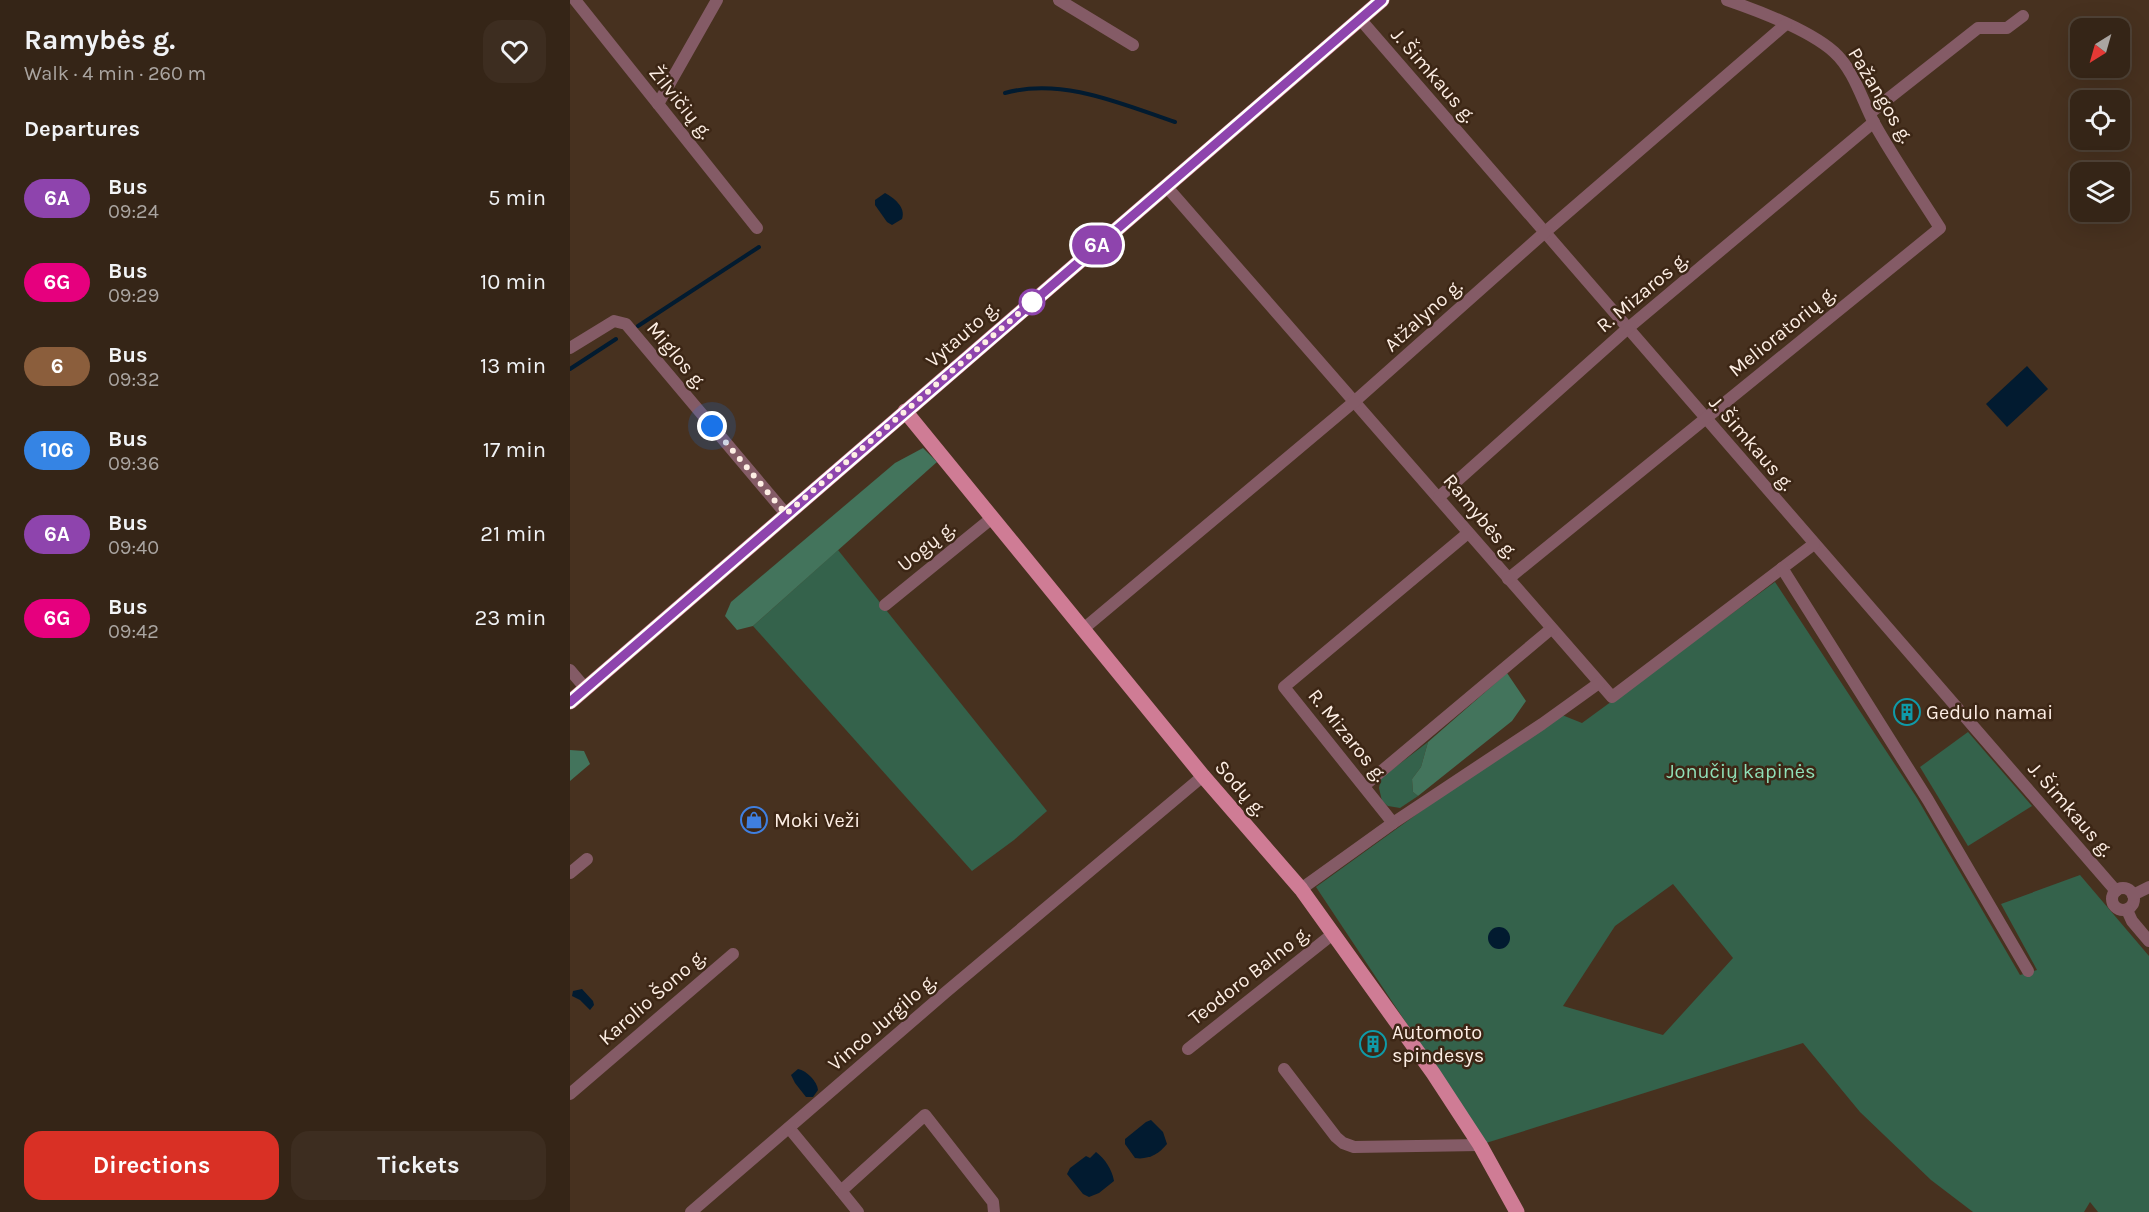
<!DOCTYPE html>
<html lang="en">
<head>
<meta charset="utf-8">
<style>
  body { margin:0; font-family:Karla,sans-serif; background:#3d2d20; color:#f1f3f6; height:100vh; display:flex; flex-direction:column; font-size:22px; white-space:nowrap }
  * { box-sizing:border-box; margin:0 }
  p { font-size:20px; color:#aaa5a1 }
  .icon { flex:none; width:33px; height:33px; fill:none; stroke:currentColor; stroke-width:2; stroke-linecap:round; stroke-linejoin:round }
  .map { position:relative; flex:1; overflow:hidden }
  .side { display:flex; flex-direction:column; background:#352517; width:570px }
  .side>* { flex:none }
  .badge { padding:0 12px; border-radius:20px; font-size:21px; line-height:39px }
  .needle { width:39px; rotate:217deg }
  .fabs { position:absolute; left:1500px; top:18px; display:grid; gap:12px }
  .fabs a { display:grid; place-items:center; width:60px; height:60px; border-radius:12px; background:#352517; box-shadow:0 6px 24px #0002,0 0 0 2px #4f4236; font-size:30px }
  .you { position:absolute; width:30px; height:30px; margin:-15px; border:4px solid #fff; border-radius:50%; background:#1a73e8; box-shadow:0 0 0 9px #1a73e833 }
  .map>.badge { position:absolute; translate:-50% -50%; box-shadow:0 0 0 3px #fff }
  h2 { padding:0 24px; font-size:22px; line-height:54px }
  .round { display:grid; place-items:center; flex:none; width:63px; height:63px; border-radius:18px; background:#3d2d20 }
  .head { display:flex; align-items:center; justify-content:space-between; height:102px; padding:0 24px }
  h1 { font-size:28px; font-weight:700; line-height:45px }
  .primary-button { display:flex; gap:12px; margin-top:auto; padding:12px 24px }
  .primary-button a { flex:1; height:69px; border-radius:18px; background:#d93025; color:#fff; font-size:24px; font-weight:700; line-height:69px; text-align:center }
  .primary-button a+a { background:#3d2d20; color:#f1f3f6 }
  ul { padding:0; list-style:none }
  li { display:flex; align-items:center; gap:18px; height:84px; padding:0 24px }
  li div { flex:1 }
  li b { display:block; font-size:22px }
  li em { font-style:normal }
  li .badge { min-width:66px; font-weight:700; text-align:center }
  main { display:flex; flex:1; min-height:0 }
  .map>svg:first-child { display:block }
  .green { fill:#34624b; fill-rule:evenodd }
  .forest { fill:#43745c }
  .water { fill:#021b30 }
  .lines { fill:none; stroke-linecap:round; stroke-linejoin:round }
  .stream { stroke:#021b30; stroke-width:4 }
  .minor { stroke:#845b66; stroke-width:12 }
  .major { stroke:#cf7c95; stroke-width:15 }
  .line-casing { stroke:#fff; stroke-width:14 }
  .line { stroke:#8e44ad; stroke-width:9 }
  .walk { stroke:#fdeee4; stroke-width:6; stroke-dasharray:0 10.8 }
  .stop-dot { fill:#fff; stroke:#8e44ad; stroke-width:3 }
  .labels { text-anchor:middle; stroke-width:5; stroke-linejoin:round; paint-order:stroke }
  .street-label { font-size:20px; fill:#fdeee4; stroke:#3c2615 }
  .poi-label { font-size:20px; fill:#fdeee4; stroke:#3c2615; text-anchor:start }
  .park-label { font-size:20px; fill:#90dfb7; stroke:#3c2615 }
</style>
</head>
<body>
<main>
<section class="side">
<div class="head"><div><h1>Ramybės g.</h1><p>Walk · 4 min · 260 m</p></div><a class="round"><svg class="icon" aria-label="heart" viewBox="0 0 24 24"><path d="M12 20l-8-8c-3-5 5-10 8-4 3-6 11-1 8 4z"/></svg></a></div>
<h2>Departures</h2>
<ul>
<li><span class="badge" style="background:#8e44ad;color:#fff">6A</span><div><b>Bus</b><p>09:24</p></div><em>5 min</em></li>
<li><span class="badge" style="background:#e6007e;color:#fff">6G</span><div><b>Bus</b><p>09:29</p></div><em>10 min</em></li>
<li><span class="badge" style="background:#8b5e3c;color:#fff">6</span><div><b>Bus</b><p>09:32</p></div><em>13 min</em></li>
<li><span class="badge" style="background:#3584e4;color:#fff">106</span><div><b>Bus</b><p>09:36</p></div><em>17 min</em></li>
<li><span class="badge" style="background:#8e44ad;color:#fff">6A</span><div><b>Bus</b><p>09:40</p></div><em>21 min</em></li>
<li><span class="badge" style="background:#e6007e;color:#fff">6G</span><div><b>Bus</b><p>09:42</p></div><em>23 min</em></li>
</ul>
<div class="primary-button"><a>Directions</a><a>Tickets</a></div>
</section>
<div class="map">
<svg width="1579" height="1212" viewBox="0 0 1579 1212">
  <rect width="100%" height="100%" fill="#47311f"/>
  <g class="green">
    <path d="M268,550L477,811L444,840L402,871L183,626Z"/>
    <path d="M1205,582L1347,798L1450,975L1467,970L1431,904L1510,875L1579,956V1212H1528L1520,1202L1514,1212H1403L1361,1180L1290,1112L1233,1043L916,1143L746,887L987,713L1012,723ZM1103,884L1163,958L1093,1035L993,1006L1045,926Z"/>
    <path d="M1398,732L1462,806L1398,846L1350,767Z"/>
    <path d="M858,742L851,767L842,779L843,792L848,796L830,808L818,806L812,801L809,788L811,778Z"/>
  </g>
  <g class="forest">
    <path d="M353,448L367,462L183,626L167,630L155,616L161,602L325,463Z"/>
    <path d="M937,673L956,701L942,721L848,796L843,792L842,779L851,767L858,742Z"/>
    <path d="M0,750L14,751L20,764L0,781Z"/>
  </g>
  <g class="water">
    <path d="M315,193C324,198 336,207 332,219L322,225L317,222L305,205V200Z"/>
    <path d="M1457,366L1478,389L1437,427L1416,404Z"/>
    <circle cx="929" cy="938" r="11"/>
    <path d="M12,989L23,1001L24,1005L20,1010L10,1000L2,996L3,991Z"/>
    <path d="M228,1069C237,1071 247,1081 248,1090L243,1097H236L225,1083L221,1075Z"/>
    <path d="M581,1120L593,1132L597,1144C589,1154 578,1160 565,1158L555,1144V1139L576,1122Z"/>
    <path d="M526,1152C535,1159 542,1169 544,1181L529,1193L519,1197L513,1194L497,1174L500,1168L516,1156L520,1158Z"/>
  </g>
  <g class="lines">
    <g class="stream">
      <path d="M435,93C492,77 552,104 605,122"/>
      <path d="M68,326L189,247"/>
      <path d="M0,369L46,339"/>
    </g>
    <g class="minor">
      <path d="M5,0L187,228"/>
      <path d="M489,0L563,45"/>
      <path d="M790,19L1546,891"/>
      <path d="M88,104L147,0"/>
      <path d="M1300,113L1408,28H1437L1453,16"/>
      <path d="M596,186L1042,697L1244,544"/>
      <path d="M0,348L44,321L56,324L216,514"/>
      <path d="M869,497L1057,329L1304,122"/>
      <path d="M1212,568L1358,800L1458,971"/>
      <path d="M938,579L1370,228C1348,193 1324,159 1304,123C1292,100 1284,70 1264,52C1238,29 1189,11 1157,0"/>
      <path d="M315,605L422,518"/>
      <path d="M512,630L785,401L974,233L1216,24"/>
      <path d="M0,670L16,689"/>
      <path d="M795,785L981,629"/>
      <path d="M823,823L972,724L1029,683"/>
      <path d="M0,873L17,859"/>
      <circle cx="1553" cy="899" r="11"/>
      <path d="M731,889L823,823L714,687L898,533"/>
      <path d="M1563,895L1579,887"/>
      <path d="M1557,910L1562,921L1579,941"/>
      <path d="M618,1049L764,933"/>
      <path d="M714,1069L766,1137L773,1143L784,1147L910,1145"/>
      <path d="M0,1094L163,954"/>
      <path d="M219,1128L271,1191"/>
      <path d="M121,1212L376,992L633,776"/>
      <path d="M288,1212L271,1191L355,1115L423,1202L424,1212"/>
    </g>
    <g class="major">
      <path d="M335,411L633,776L731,889L863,1073L910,1145L947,1212"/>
      <path d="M0,702L812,0"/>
    </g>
  </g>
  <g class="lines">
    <defs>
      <path id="line" d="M0,702L812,0"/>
    </defs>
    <use href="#line" class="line-casing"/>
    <use href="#line" class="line"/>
    <path class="walk" d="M142,426L216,514L462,302"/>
  </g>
  <defs>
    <symbol id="building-ring" viewBox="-11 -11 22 22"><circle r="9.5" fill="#3c2615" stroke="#0f9aa8" stroke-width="1.5"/><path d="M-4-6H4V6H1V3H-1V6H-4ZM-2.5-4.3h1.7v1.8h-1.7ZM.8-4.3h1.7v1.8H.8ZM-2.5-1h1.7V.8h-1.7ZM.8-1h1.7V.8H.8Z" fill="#0f9aa8"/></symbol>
    <symbol id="shop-ring" viewBox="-11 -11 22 22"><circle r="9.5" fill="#3c2615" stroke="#3f7fe0" stroke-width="1.5"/><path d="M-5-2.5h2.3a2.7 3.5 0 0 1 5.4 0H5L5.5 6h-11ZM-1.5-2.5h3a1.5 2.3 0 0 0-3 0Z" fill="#3f7fe0"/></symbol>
  </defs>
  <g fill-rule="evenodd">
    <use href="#building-ring" x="1322" y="697" width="30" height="30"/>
    <use href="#shop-ring" x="169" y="805" width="30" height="30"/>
    <use href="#building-ring" x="788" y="1029" width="30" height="30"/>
  </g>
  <circle class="stop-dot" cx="462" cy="302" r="12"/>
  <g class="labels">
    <g class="street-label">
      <text transform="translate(864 75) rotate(49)" y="7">J. Šimkaus g.</text>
      <text transform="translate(1311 95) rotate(59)" y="7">Pažangos g.</text>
      <text transform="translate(111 102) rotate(51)" y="7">Žilvičių g.</text>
      <text transform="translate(1072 292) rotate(-40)" y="7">R. Mizaros g.</text>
      <text transform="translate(853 315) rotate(-42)" y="7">Atžalyno g.</text>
      <text transform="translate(1212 331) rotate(-39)" y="7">Melioratorių g.</text>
      <text transform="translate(392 334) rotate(-41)" y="7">Vytauto g.</text>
      <text transform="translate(107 355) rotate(50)" y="7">Miglos g.</text>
      <text transform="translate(1182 443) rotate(49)" y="7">J. Šimkaus g.</text>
      <text transform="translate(911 516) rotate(50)" y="7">Ramybės g.</text>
      <text transform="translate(356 546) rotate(-39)" y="7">Uogų g.</text>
      <text transform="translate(778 735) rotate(51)" y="7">R. Mizaros g.</text>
      <text transform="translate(671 788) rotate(49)" y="7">Sodų g.</text>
      <text transform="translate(1501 809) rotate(49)" y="7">J. Šimkaus g.</text>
      <text transform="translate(679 975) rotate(-38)" y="7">Teodoro Balno g.</text>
      <text transform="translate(82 997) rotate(-41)" y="7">Karolio Šono g.</text>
      <text transform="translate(312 1022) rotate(-41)" y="7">Vinco Jurgilo g.</text>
    </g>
    <g class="poi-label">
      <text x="1356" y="719">Gedulo namai</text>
      <text x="204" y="827">Moki Veži</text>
      <text x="822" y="1039">Automoto<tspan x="822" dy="23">spindesys</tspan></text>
    </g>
    <g class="park-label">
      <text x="1171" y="778">Jonučių kapinės</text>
    </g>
  </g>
</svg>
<div class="fabs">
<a><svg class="needle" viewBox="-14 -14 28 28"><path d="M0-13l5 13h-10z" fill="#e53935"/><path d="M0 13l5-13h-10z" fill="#aaa5a1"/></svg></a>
<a><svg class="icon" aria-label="locate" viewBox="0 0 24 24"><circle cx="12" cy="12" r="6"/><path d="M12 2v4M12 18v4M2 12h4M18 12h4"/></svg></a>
<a><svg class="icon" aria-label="layers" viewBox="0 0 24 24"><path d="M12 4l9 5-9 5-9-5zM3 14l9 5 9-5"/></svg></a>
</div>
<div class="you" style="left:142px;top:426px"></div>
<b class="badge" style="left:527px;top:245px;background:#8e44ad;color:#fff">6A</b>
</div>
</main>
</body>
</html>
